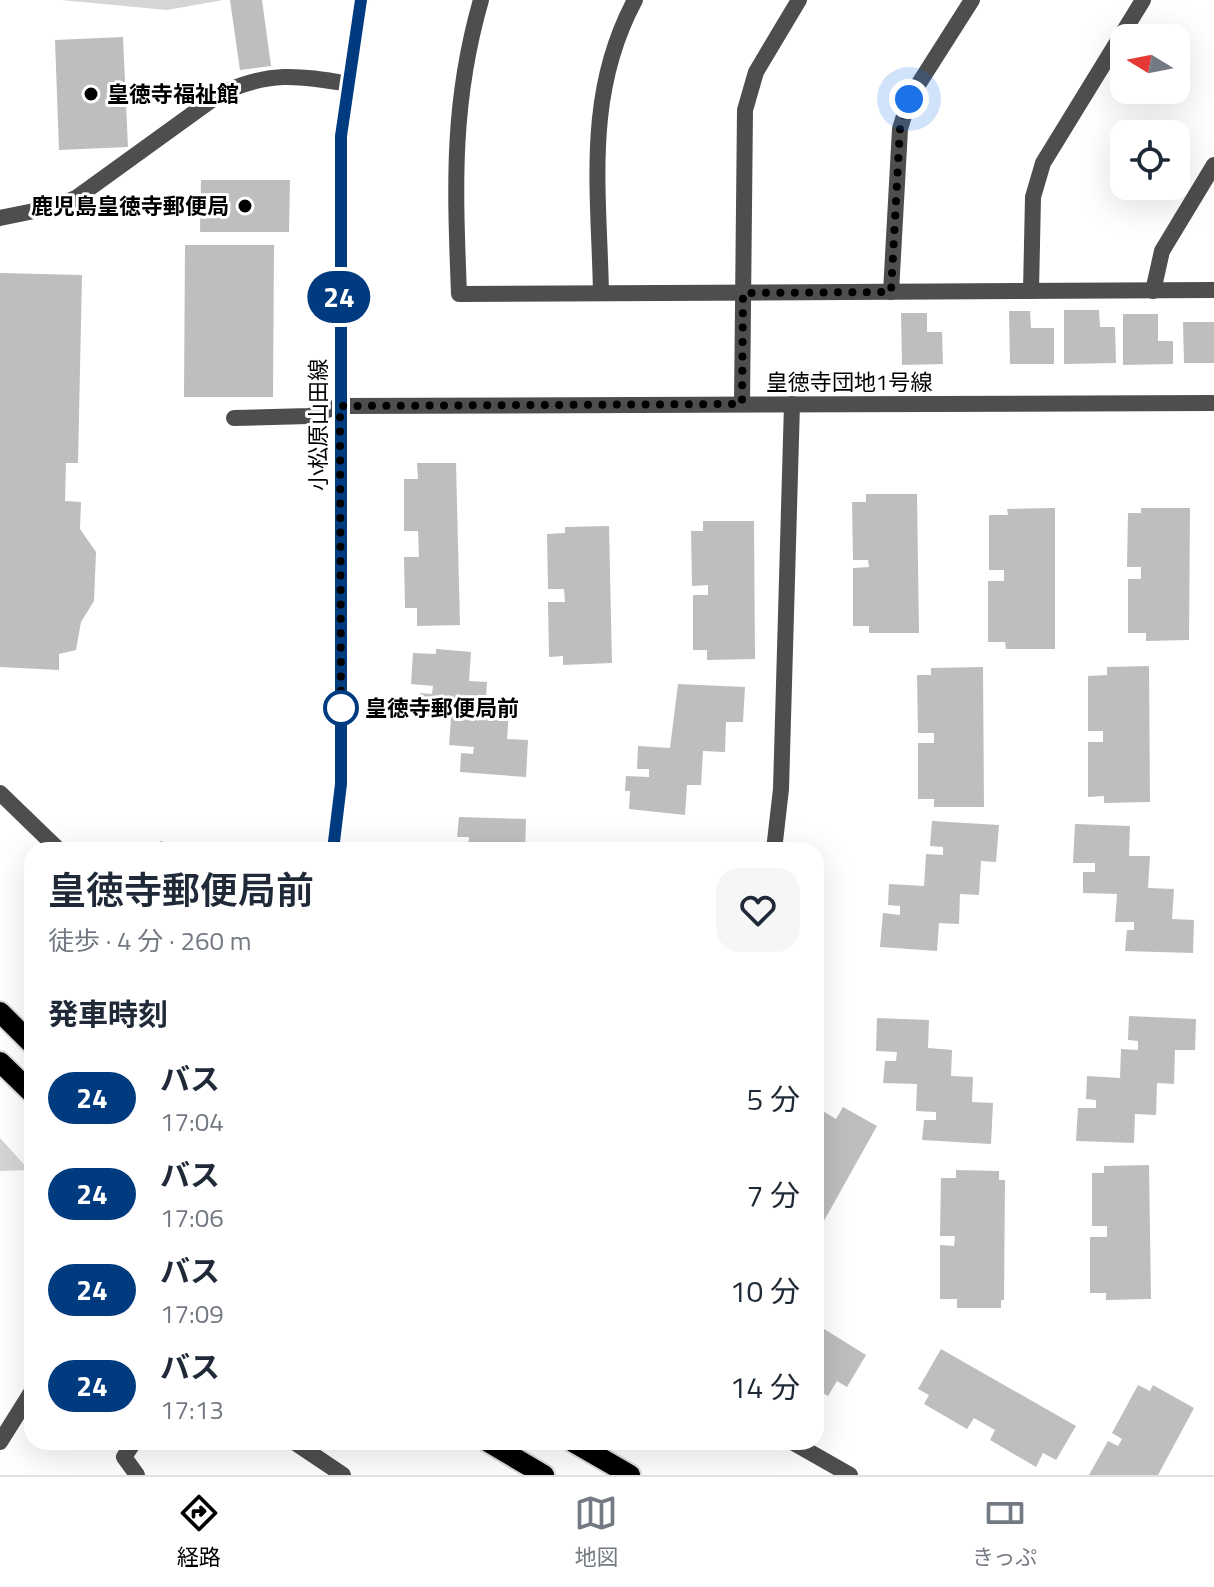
<!DOCTYPE html>
<html lang="ja">
<head>
<meta charset="utf-8">
<style>
  body { margin:0; font-family:"Titillium Web","Noto Sans JP",sans-serif; background:#f6f6f7; color:#1f2937; height:100vh; display:flex; flex-direction:column; font-size:30px; white-space:nowrap }
  * { box-sizing:border-box; margin:0 }
  p { font-size:26px; color:#747a83 }
  .icon { flex:none; width:44px; height:44px; fill:none; stroke:currentColor; stroke-width:2; stroke-linecap:round; stroke-linejoin:round }
  .map { position:relative; flex:1; overflow:hidden }
  .side { position:absolute; left:24px; top:842px; width:800px; height:608px; display:flex; flex-direction:column; background:#fff; border-radius:24px; box-shadow:0 8px 32px #0002 }
  .side>* { flex:none }
  .badge { padding:0 16px; border-radius:26px; font-size:28px; line-height:52px }
  .needle { width:52px; rotate:280deg }
  .controls { position:absolute; left:1110px; top:24px; display:grid; gap:16px }
  .controls a { display:grid; place-items:center; width:80px; height:80px; border-radius:16px; background:#fff; box-shadow:0 8px 32px #0002; font-size:40px }
  .you { position:absolute; width:40px; height:40px; margin:-20px; border:6px solid #fff; border-radius:50%; background:#1a73e8; box-shadow:0 0 0 12px #1a73e833 }
  .map>.badge { position:absolute; translate:-50% -50%; box-shadow:0 0 0 4px #fff }
  h2 { padding:0 24px; font-size:30px; line-height:72px }
  .round { display:grid; place-items:center; flex:none; width:84px; height:84px; border-radius:24px; background:#f6f6f7 }
  .head { display:flex; align-items:center; justify-content:space-between; height:136px; padding:0 24px }
  h1 { font-size:38px; font-weight:600; line-height:60px }
  ul { padding:0; list-style:none }
  li { display:flex; align-items:center; gap:24px; height:96px; padding:0 24px }
  li div { flex:1 }
  li b { display:block; font-size:30px }
  li em { font-style:normal }
  li .badge { min-width:88px; font-weight:700; text-align:center }
  .tabs { display:flex; justify-content:space-around; align-items:center; height:112px; border-top:2px solid #e0e1e3; background:#fff; font-size:22px; color:#747a83 }
  .tabs a { display:grid; justify-items:center; gap:4px }
  .tabs .on { color:#000 }
  .map>svg:first-child { display:block }
  .green { fill:#d5d5d5 }
  .building { fill:#bebebe }
  .lines { fill:none; stroke-linecap:round; stroke-linejoin:round }
  .primary-casing { stroke:#dbdbdb; stroke-width:24 }
  .minor { stroke:#4e4e4e; stroke-width:16 }
  .tertiary { stroke:#4e4e4e; stroke-width:16 }
  .primary { stroke:#000; stroke-width:20 }
  .line-casing { stroke:#fff; stroke-width:18 }
  .line { stroke:#003b80; stroke-width:12 }
  .walk { stroke:#000; stroke-width:8; stroke-dasharray:0 14.4 }
  .poi-dot { fill:#000; stroke:#fff; stroke-width:3 }
  .stop-dot { fill:#fff; stroke:#003b80; stroke-width:4 }
  .labels { text-anchor:middle; stroke-width:6; stroke-linejoin:round; paint-order:stroke }
  .poi-label { font-size:22px; font-weight:bold; fill:#000; stroke:#fff; text-anchor:start }
  .street-label { font-size:22px; fill:#000; stroke:#fff }
  .stop-label { font-size:22px; font-weight:bold; fill:#000; stroke:#fff; text-anchor:start }
</style>
</head>
<body>
<div class="map">
<svg width="1214" height="1475" viewBox="0 0 1214 1475">
  <rect width="100%" height="100%" fill="#fff"/>
  <g class="green">
    <path d="M61,0H223L167,10Z"/>
    <path d="M0,1138L29,1170L0,1171Z"/>
  </g>
  <g class="building">
    <path d="M230,0H262L271,66L240,70Z"/>
    <path d="M123,37L128,147L59,150L55,40Z"/>
    <path d="M201,180H290L289,232H200Z"/>
    <path d="M185,245H274L273,397H184Z"/>
    <path d="M0,273L82,275L78,463H66L65,501L81,502L80,529L96,552L94,601L81,622L76,650L59,654V670L0,667Z"/>
    <path d="M1064,310H1099L1100,327H1115L1116,363L1064,364Z"/>
    <path d="M1009,311H1030L1031,328H1054V364H1010Z"/>
    <path d="M901,313H927V332H942L943,364L902,365Z"/>
    <path d="M1123,314H1158V341H1173V364L1123,365Z"/>
    <path d="M1183,322H1214V363H1184Z"/>
    <path d="M417,463H456L460,625L417,626V608H405L404,557H419L418,531H404V479H418Z"/>
    <path d="M866,494H917L919,633H869V626H853V568L869,567L868,560H853L852,502H866Z"/>
    <path d="M1055,508V649H1006L1005,642H988V581H1004V570H989V515H1008L1007,509Z"/>
    <path d="M1141,508H1190L1189,640L1146,641V633H1128V579H1141V567H1127L1128,513H1141Z"/>
    <path d="M703,521H754L755,659L707,660V650H693V595H708V585L692,586L691,531H703Z"/>
    <path d="M609,526L612,663L563,665V656L549,657L548,602H565L564,589H548L547,534L565,533V527Z"/>
    <path d="M436,649L471,652L469,681L487,682L485,710L509,711L507,739L528,740L526,777L460,772L461,753L473,754L474,747L449,745L451,718L418,715L420,693L432,694L433,686L411,684L413,653L436,654Z"/>
    <path d="M1149,666L1150,802L1104,803V796L1088,797V742H1103V731H1088V676L1107,675V667Z"/>
    <path d="M983,667L984,807H934V799H918V743H934V733H918L917,675H931V668Z"/>
    <path d="M678,684L745,687L743,722H726L725,752L703,751L701,785H687L685,815L629,809L630,791H625L626,776L649,777V769H637L638,746L670,748Z"/>
    <path d="M459,817L526,819L525,850H447V846L468,847L469,837H457Z"/>
    <path d="M932,821L999,825L996,862L981,861L979,895L960,894L959,924L939,923L937,951L880,947L883,913L900,915V906L888,905L889,884L924,886L926,854L943,855V847L930,846Z"/>
    <path d="M1075,824L1130,826L1129,856H1150L1148,888L1174,889L1172,919L1194,920L1193,953L1125,951L1127,930H1134V922H1115L1117,894L1083,893V872H1095V863H1073Z"/>
    <path d="M160,841L199,849V850H159Z"/>
    <path d="M1129,1016L1196,1019L1195,1050H1175L1174,1084L1157,1083L1156,1115L1135,1114L1134,1143L1076,1141L1078,1108H1096V1100L1086,1099L1087,1076L1120,1078L1121,1049L1138,1050V1041L1128,1040Z"/>
    <path d="M877,1018L929,1020L928,1048L952,1050L951,1076L973,1077L972,1102L993,1103L991,1144L922,1140L924,1120H936V1112L916,1111L917,1084L883,1083L885,1061H896L897,1052L876,1051Z"/>
    <path d="M843,1107L877,1126L816,1235V1119L821,1110L836,1119Z"/>
    <path d="M1149,1165L1151,1299L1106,1300V1293H1090V1237H1107V1226H1092V1173H1104V1166Z"/>
    <path d="M956,1170L999,1171V1180H1005L1004,1300H1001V1308H957V1299H940V1245L954,1246L955,1236H940L941,1178H956Z"/>
    <path d="M816,1324L866,1355L847,1387L837,1381L828,1396L816,1389Z"/>
    <path d="M941,1349L1076,1426L1056,1460L1043,1453L1036,1467L990,1440L995,1430L974,1418L967,1429L924,1404L929,1395L918,1389Z"/>
    <path d="M1138,1385L1150,1391L1153,1385L1194,1408L1158,1475H1089L1108,1441L1118,1446L1122,1439L1112,1433Z"/>
  </g>
  <g class="lines">
    <defs>
      <g id="primary">
        <path d="M0,1012L32,1044"/>
        <path d="M0,1062L32,1093"/>
        <path d="M488,1442L544,1475"/>
        <path d="M573,1442L630,1475"/>
      </g>
    </defs>
    <use href="#primary" class="primary-casing"/>
    <g class="minor">
      <path d="M481,0C451,104 455,188 459,294L1214,290"/>
      <path d="M0,218L54,207L76,198L220,94C268,71 298,75 349,84"/>
      <path d="M1031,291L1033,197L1043,163L1143,0"/>
      <path d="M1153,291L1162,251L1214,165"/>
      <path d="M891,292L900,129L909,99L972,0"/>
      <path d="M601,293C599,189 584,95 635,0"/>
      <path d="M742,404L745,110L756,72L799,0"/>
      <path d="M234,418L309,416L340,406"/>
      <path d="M0,793L59,850"/>
      <path d="M774,850L781,789L792,404"/>
      <path d="M134,1442L124,1457L137,1475"/>
      <path d="M294,1442L343,1475"/>
      <path d="M792,1442L850,1475"/>
    </g>
    <g class="tertiary">
      <path d="M340,406L1214,403"/>
      <path d="M333,850L341,784V136L361,0"/>
      <path d="M0,1442L32,1391"/>
    </g>
    <use href="#primary" class="primary"/>
  </g>
  <g class="lines">
    <defs>
      <path id="line" d="M333,850L341,784V136L361,0"/>
    </defs>
    <use href="#line" class="line-casing"/>
    <use href="#line" class="line"/>
    <path class="walk" d="M341,708V721L340,406L742,404L743,293L891,292L900,129L909,99"/>
  </g>
  <g class="poi-dot">
    <circle cx="91" cy="94" r="8"/>
    <circle cx="245" cy="206" r="8"/>
  </g>
  <circle class="stop-dot" cx="341" cy="708" r="16"/>
  <g class="labels">
    <g class="poi-label">
      <text x="107" y="102">皇徳寺福祉館</text>
      <text x="229" y="214" text-anchor="end">鹿児島皇徳寺郵便局</text>
    </g>
    <g class="street-label">
      <text x="849" y="390">皇徳寺団地1号線</text>
      <text transform="translate(318 425) rotate(-90)" y="8">小松原山田線</text>
    </g>
    <g class="stop-label">
      <text x="365" y="716">皇徳寺郵便局前</text>
    </g>
  </g>
</svg>
<div class="controls">
<a><svg class="needle" viewBox="-14 -14 28 28"><path d="M0-13l5 13h-10z" fill="#e53935"/><path d="M0 13l5-13h-10z" fill="#747a83"/></svg></a>
<a><svg class="icon" aria-label="locate" viewBox="0 0 24 24"><circle cx="12" cy="12" r="6"/><path d="M12 2v4M12 18v4M2 12h4M18 12h4"/></svg></a>
</div>
<div class="you" style="left:909px;top:99px"></div>
<b class="badge" style="left:339px;top:297px;background:#003b80;color:#fff">24</b>
<section class="side">
<div class="head"><div><h1>皇徳寺郵便局前</h1><p>徒歩 · 4 分 · 260 m</p></div><a class="round"><svg class="icon" aria-label="heart" viewBox="0 0 24 24"><path d="M12 20l-8-8c-3-5 5-10 8-4 3-6 11-1 8 4z"/></svg></a></div>
<h2>発車時刻</h2>
<ul>
<li><span class="badge" style="background:#003b80;color:#fff">24</span><div><b>バス</b><p>17:04</p></div><em>5 分</em></li>
<li><span class="badge" style="background:#003b80;color:#fff">24</span><div><b>バス</b><p>17:06</p></div><em>7 分</em></li>
<li><span class="badge" style="background:#003b80;color:#fff">24</span><div><b>バス</b><p>17:09</p></div><em>10 分</em></li>
<li><span class="badge" style="background:#003b80;color:#fff">24</span><div><b>バス</b><p>17:13</p></div><em>14 分</em></li>
</ul>
</section>
</div>
<nav class="tabs">
<a class="on"><svg class="icon" aria-label="directions" viewBox="0 0 24 24"><path d="M12 3l9 9-9 9-9-9zM9 14v-3h6M13 9l2 2-2 2"/></svg>経路</a>
<a><svg class="icon" aria-label="map" viewBox="0 0 24 24"><path d="M3 6l6-2 6 2 6-2v14l-6 2-6-2-6 2zM9 4v14M15 6v14"/></svg>地図</a>
<a><svg class="icon" aria-label="tickets" viewBox="0 0 24 24"><path d="M3 7h18v10H3zM15 7v10"/></svg>きっぷ</a>
</nav>
</body>
</html>
